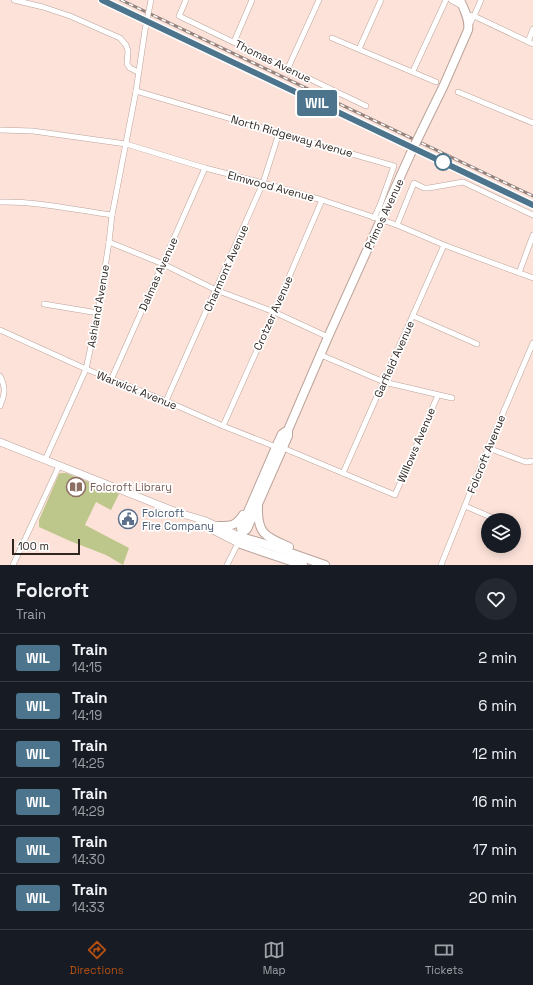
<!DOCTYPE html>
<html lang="en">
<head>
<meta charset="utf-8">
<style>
  body { margin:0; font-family:"Space Grotesk",sans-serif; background:#242831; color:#f1f3f6; height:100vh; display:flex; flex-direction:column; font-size:15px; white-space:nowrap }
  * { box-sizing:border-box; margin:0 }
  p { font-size:13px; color:#9ea1a6 }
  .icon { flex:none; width:22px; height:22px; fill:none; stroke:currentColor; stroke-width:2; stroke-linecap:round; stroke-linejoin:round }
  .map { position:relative; height:565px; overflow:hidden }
  .sheet { display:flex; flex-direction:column; background:#171b24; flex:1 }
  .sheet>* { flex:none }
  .badge { padding:0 8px; border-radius:3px; font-size:14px; line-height:26px }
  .buttons { position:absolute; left:481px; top:513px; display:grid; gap:8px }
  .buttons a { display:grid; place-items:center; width:40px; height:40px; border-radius:50%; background:#171b24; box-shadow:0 2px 10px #0003; font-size:20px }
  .scale { position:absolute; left:12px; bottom:10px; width:68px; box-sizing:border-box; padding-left:4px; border:2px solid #2f2622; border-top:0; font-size:11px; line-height:14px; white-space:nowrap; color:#2f2622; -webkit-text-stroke:3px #fff; paint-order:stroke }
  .map>.badge { position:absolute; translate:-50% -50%; box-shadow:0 0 0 2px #fff }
  .round { display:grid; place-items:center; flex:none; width:42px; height:42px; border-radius:21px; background:#242831 }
  .overview { display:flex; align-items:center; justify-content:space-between; height:68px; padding:0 16px }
  h1 { font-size:19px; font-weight:800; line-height:30px }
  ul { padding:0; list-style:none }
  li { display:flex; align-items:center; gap:12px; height:48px; padding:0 16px; border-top:1px solid #363941 }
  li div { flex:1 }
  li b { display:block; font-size:15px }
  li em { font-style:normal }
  li .badge { min-width:44px; font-weight:700; text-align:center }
  .dock { display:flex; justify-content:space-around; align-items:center; height:56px; border-top:1px solid #363941; background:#171b24; font-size:11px; color:#9ea1a6 }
  .dock a { display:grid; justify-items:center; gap:2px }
  .dock .on { color:#b14f13 }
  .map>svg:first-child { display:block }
  .green { fill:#bec78b }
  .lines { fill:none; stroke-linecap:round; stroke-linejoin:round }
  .street-casing { stroke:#bba39a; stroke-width:6 }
  .secondary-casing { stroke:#bba39a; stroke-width:8 }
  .primary-casing { stroke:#bba39a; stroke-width:10 }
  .street { stroke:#fff; stroke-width:5 }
  .secondary { stroke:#fff; stroke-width:7 }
  .primary { stroke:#fff; stroke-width:8 }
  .rail-casing { stroke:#95837d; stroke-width:3 }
  .rail { stroke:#fff; stroke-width:1.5; stroke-dasharray:4.5; stroke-linecap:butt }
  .street-bridge-casing { stroke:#bba39a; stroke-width:6; stroke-linecap:butt }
  .primary-bridge-casing { stroke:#bba39a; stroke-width:10; stroke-linecap:butt }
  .street-bridge { stroke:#fff; stroke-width:5 }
  .primary-bridge { stroke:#fff; stroke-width:8 }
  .line-casing { stroke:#fff; stroke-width:9 }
  .line { stroke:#4c748c; stroke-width:6 }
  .stop-dot { fill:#fff; stroke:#4c748c; stroke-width:2 }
  .labels { text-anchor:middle; stroke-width:3.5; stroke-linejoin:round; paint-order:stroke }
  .street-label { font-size:11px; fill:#2f2622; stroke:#fff }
  .education-label { font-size:11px; fill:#785e54; stroke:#fff; text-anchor:start }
  .service-label { font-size:11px; fill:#4e5e75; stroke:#fff; text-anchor:start }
</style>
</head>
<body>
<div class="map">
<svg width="533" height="565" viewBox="0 0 533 565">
  <rect width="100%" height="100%" fill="#fce2d9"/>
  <path class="green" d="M61,473H66L119,494L111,510L96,502L85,525L129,548L123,565L106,555L70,541L39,527V520L59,474Z"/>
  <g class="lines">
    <defs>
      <g id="street">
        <path d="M14,0L43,7L70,16L120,38L126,45L128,51L127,64L130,68L138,72"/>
        <path d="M186,0L179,16L366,106"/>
        <path d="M451,0L462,6"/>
        <path d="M466,15L474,16L533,44"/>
        <path d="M469,25L474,16L481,0"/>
        <path d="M332,38L436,82"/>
        <path d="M234,42L252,0"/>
        <path d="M528,42L533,29"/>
        <path d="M359,49L381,0"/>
        <path d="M288,68L319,0"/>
        <path d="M413,71L446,0"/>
        <path d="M136,91L279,133L394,166L380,205L374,218"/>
        <path d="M458,92L533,123"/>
        <path d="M0,130L33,131L126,144L205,168L263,183L322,200L397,225L444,245L533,278"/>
        <path d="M0,202C37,201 75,210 112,215"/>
        <path d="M397,225L414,183L424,188H429L463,182L533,215"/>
        <path d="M109,242L163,264L216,290L274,312L328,337"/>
        <path d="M519,273L533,235"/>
        <path d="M44,304L98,313"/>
        <path d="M413,316L477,344"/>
        <path d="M0,330L86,369L166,401L223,426L276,447"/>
        <path d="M321,355L384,382L452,398"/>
        <path d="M0,376C6,388 5,394 0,406"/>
        <path d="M111,380L205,168"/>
        <path d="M166,401L263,183L279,133"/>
        <path d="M223,426L274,312L322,200"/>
        <path d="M283,448L395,495L438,395"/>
        <path d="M488,448L523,461L527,462L533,461"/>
        <path d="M45,460L86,369L98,313L109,242L112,215L136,91L145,30"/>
        <path d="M343,473L444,245"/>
        <path d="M465,506L493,518"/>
        <path d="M13,565L59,466"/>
        <path d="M227,565L238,543"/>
        <path d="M441,565L488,448L533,343"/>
      </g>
      <g id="secondary">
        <path d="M0,442L179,513L203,520L241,537"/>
        <path d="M199,523L238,543"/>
      </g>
      <g id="primary">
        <path d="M421,132L444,85L468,30C470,20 464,9 460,0"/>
        <path d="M288,430L282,434L276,447L241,528L242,533L238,543L261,551L303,565"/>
        <path d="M258,507C257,535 267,537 289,547"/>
        <path d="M219,526C231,526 236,526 243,515"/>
        <path d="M242,533L247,529L288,436V430L328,337L410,155"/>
        <path d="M241,537L265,544L325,565"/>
      </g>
    </defs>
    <use href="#street" class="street-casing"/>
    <use href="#secondary" class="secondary-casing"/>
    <use href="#primary" class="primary-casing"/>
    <use href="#street" class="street"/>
    <use href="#secondary" class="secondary"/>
    <use href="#primary" class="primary"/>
    <defs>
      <g id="rail">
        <path d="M102,0L533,205"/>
        <path d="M121,0L533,196"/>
      </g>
    </defs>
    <use href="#rail" class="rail-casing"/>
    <use href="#rail" class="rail"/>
    <defs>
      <path id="street-bridge" d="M145,30L151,0"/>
      <path id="primary-bridge" d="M410,155L421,132"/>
    </defs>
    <use href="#street-bridge" class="street-bridge-casing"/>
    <use href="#primary-bridge" class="primary-bridge-casing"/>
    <use href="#street-bridge" class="street-bridge"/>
    <use href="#primary-bridge" class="primary-bridge"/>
  </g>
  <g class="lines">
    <defs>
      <path id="line" d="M102,0L533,205"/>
    </defs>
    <use href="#line" class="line-casing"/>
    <use href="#line" class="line"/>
  </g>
  <defs>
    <symbol id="library-ring" viewBox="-11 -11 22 22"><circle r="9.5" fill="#fff" stroke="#8d6e63" stroke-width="1.5"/><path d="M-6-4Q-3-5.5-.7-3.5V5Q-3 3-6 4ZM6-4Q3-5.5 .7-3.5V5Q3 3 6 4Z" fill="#8d6e63"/></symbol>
    <symbol id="civic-ring" viewBox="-11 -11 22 22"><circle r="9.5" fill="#fff" stroke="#5c6f8a" stroke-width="1.5"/><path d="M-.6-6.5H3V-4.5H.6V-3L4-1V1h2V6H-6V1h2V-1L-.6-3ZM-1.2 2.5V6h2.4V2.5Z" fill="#5c6f8a"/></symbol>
  </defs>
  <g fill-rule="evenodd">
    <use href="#library-ring" x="65" y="476" width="22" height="22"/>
    <use href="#civic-ring" x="117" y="508" width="22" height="22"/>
  </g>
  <circle class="stop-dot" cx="443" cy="162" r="8"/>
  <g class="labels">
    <g class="street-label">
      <text transform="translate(273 61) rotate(26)" y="4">Thomas Avenue</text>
      <text transform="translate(292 136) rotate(16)" y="4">North Ridgeway Avenue</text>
      <text transform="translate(271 186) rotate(15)" y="4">Elmwood Avenue</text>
      <text transform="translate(384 214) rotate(-65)" y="4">Primos Avenue</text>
      <text transform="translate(226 268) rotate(-66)" y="4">Charmont Avenue</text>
      <text transform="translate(158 274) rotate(-66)" y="4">Dalmas Avenue</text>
      <text transform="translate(98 306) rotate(-80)" y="4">Ashland Avenue</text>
      <text transform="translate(273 313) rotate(-66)" y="4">Crotzer Avenue</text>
      <text transform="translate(394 359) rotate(-66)" y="4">Garfield Avenue</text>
      <text transform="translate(137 390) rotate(22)" y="4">Warwick Avenue</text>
      <text transform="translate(416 445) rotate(-67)" y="4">Willows Avenue</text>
      <text transform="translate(486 454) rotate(-68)" y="4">Folcroft Avenue</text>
    </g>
    <g class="education-label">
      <text x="90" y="491">Folcroft Library</text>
    </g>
    <g class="service-label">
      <text x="142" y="517">Folcroft<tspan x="142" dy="13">Fire Company</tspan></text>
    </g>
  </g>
</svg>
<div class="buttons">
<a><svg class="icon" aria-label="layers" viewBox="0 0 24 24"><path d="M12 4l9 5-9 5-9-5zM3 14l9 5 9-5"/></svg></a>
</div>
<div class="scale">100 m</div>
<b class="badge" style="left:317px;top:103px;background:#4c748c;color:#fff">WIL</b>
</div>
<section class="sheet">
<div class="overview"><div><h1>Folcroft</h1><p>Train</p></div><a class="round"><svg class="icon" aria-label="heart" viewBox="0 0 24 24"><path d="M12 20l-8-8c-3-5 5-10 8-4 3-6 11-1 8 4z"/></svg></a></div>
<ul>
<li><span class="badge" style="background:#4c748c;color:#fff">WIL</span><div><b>Train</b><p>14:15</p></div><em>2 min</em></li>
<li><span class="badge" style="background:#4c748c;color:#fff">WIL</span><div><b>Train</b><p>14:19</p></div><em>6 min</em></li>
<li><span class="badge" style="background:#4c748c;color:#fff">WIL</span><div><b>Train</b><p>14:25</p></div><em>12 min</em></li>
<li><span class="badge" style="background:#4c748c;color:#fff">WIL</span><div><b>Train</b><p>14:29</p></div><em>16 min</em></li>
<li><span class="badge" style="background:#4c748c;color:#fff">WIL</span><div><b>Train</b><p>14:30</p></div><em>17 min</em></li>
<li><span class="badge" style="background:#4c748c;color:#fff">WIL</span><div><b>Train</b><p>14:33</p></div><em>20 min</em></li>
</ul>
</section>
<nav class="dock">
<a class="on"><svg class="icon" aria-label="directions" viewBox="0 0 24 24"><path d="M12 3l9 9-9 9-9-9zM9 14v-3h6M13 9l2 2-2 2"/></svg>Directions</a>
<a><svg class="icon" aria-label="map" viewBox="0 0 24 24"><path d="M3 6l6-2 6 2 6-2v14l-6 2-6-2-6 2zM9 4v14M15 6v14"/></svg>Map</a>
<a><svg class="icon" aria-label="tickets" viewBox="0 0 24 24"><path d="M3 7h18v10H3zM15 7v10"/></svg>Tickets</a>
</nav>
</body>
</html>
